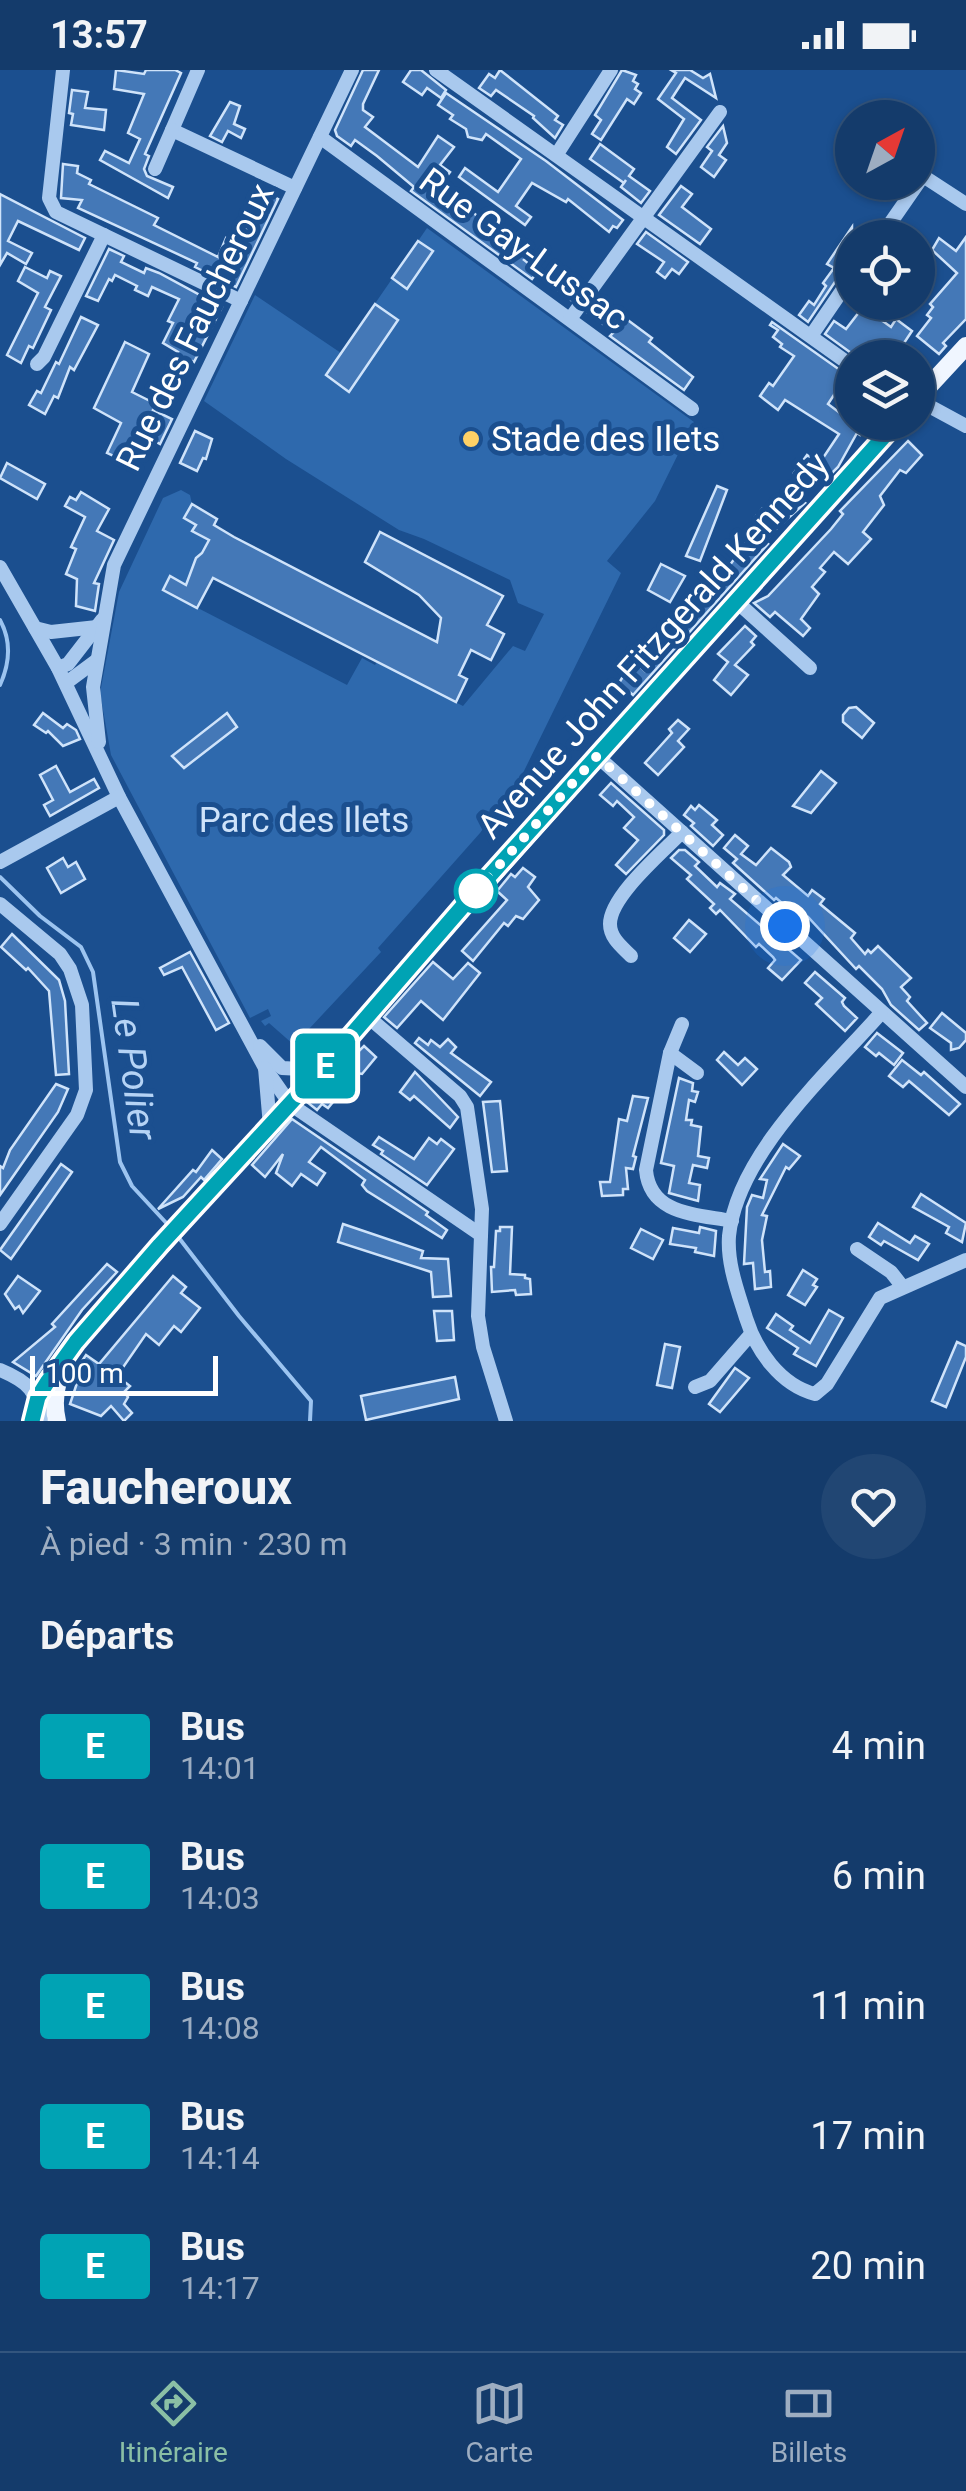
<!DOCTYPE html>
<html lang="fr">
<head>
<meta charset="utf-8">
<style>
  body { margin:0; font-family:Roboto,sans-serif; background:#214673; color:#f1f3f6; height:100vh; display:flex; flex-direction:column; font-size:38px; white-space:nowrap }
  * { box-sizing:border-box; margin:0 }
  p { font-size:32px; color:#9dadc1 }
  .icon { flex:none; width:55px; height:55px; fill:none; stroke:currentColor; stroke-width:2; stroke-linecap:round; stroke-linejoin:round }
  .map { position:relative; height:1351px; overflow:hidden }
  .details { display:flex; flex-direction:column; background:#143b6b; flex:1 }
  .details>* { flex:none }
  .badge { padding:0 20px; border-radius:8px; font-size:35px; line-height:65px }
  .needle { width:65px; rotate:40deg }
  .controls { position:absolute; left:835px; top:30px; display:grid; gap:20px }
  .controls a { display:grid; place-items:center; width:100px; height:100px; border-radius:50%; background:#143b6b; box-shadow:0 2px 8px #0004,0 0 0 2px #33557e; font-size:50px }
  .scale { position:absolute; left:30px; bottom:25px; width:188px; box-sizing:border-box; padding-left:10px; border:5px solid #fff; border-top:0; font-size:28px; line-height:35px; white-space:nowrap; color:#fff; -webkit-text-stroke:8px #1b4f8f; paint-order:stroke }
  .you { position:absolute; width:50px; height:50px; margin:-25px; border:8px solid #fff; border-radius:50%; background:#1a73e8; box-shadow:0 0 0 15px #1a73e833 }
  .map>.badge { position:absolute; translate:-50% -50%; box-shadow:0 0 0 5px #fff }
  h2 { padding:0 40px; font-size:38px; line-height:90px }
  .round { display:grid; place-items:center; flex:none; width:105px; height:105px; border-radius:52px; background:#214673 }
  .summary { display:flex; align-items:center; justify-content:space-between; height:170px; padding:0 40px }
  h1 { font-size:48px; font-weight:800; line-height:75px }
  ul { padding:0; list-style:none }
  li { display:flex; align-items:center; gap:30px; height:130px; padding:0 40px }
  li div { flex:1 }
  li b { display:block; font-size:38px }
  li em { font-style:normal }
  li .badge { min-width:110px; font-weight:700; text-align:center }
  .status { display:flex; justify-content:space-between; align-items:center; height:70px; padding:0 50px; background:#143b6b; direction:ltr }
  .status svg { height:28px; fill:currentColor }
  .dock { display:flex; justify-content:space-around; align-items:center; height:140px; border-top:2px solid #33557e; background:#143b6b; font-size:28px; color:#9dadc1 }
  .dock a { display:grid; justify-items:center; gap:5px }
  .dock .selected { color:#8abfa5 }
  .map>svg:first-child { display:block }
  .green { fill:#2e69ad }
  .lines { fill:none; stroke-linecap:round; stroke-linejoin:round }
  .stream { stroke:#9cc4f0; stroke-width:4 }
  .building { fill:#4478b7; stroke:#cfe3fa; stroke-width:2.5 }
  .minor { stroke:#a9c9ee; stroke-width:14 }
  .major { stroke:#f0f6ff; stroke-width:18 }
  .line-casing { stroke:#fff; stroke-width:22 }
  .line { stroke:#00a3b4; stroke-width:15 }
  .walk { stroke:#fff; stroke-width:10; stroke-dasharray:0 18 }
  .poi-dot { fill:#ffd166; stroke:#1b4f8f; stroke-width:4 }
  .stop-dot { fill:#fff; stroke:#00a3b4; stroke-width:5 }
  .labels { text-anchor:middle; stroke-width:10; stroke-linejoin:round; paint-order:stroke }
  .street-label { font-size:35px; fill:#fff; stroke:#1b4f8f }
  .poi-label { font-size:35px; fill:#fff; stroke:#1b4f8f; text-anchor:start }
  .park-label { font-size:35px; fill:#cfe3fa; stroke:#1b4f8f }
  .water-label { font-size:38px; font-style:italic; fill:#b5d3f5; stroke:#1b4f8f }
</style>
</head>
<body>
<div class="status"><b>13:57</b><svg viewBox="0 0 49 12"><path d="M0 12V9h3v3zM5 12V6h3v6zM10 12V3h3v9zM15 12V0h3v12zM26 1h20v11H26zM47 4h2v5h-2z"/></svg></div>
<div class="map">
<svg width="966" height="1351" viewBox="0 0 966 1351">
  <rect width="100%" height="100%" fill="#1b4f8f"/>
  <path class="green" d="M427,158L694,352L655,431L607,491L621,503L523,703L480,763L378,878L381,882L294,975L269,953L265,956L261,951L271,946L268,939L250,948L111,685L100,623L119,522L163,428L181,420L190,425L192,434L184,448L196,455L193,460L209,470L201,485L196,488L186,515L170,506L163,520L347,615L362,588L375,595L377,592L463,636L513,576L525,581L544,544L518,533L510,510L424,469L399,460L286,389L204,331L255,225L341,283Z"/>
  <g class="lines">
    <g class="stream">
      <path d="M0,550C12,572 10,593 0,615"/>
      <path d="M0,807L40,846L81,877L93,902L120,1092L132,1116L170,1157"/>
      <path d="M179,1168L239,1246L311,1331L310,1351"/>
    </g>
  </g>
  <g class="building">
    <path d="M116,0L144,4L146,0H175L181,3L145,84L149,86L144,99L147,106L173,117L168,128L100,90L105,81L129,93L140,69L128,63L144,24L114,19Z"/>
    <path d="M363,0H379L363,34V40L373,47L365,57L418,97L438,66L454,77L440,95L450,102L439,117L529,185L524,190L538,201L532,209L411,121L414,117L377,86L355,70L351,76L337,66L335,60Z"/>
    <path d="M411,0H421L446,20L441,28L427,18L422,25L403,12Z"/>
    <path d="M500,0L558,46L555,50L563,55L555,68L533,48L534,46L496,20L491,26L479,18L489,4L495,8Z"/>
    <path d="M622,0L636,5L633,11L638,14L635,19L641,23L634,34L627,29L601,70L592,64L601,50L595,45Z"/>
    <path d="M671,0H690L703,8L710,4L716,28L685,8L672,28L701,50L676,84L667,77L684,49L658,29L676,3Z"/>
    <path d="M72,20L88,22L85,38L106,40L104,60L71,55L73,44L69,43Z"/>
    <path d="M446,23L546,91L623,150L617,158L613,156L609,162L568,129L566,132L532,113L516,136L531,147L525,155L459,107L465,98L498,122L521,89L486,64L482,70L468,67L466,59L450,49L453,45L438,35Z"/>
    <path d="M230,32L240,36L234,54L245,59L241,68L228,61L222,72L210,66Z"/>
    <path d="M723,56L727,73L719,85L726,90L714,107L701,97L712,81L707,77Z"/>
    <path d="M600,74L634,99L629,106L650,121L641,133L621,117L626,110L624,113L590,89Z"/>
    <path d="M63,94L78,96L77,103L91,110L89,114L158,148L154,155L218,187L226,168L239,175L258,136L250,132L257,118L278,129L236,217L195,197L197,193L78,138L82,130L61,128Z"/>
    <path d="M681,116L692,124L682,137L711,159L700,174L659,145Z"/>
    <path d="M0,124L85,168L79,180L18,151L8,171L32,183L26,194L7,183L0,195Z"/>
    <path d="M852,157V196L843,200L808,252L799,245L809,231L814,235L826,216L823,213L834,198L827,194Z"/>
    <path d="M646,162L688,192L679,204L672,199L665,208L657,202L664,192L637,174Z"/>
    <path d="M966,167V249L943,273L946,276L939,284L917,266L931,248L927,245L933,237L930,234L957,203L932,180L939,168L956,181Z"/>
    <path d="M418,171L433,181L407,219L392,208Z"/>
    <path d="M109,179L124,186L121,192L144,203L146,198L159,203L222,237L194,292L192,291L187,299L173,290L178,282L163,273L173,253L168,251L179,229L152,217L148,226L135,220L137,216L115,205L112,211L109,209L98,231L86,226Z"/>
    <path d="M25,197L47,208L50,201L61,206L45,237L51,240L33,278L29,276L21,293L7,285L38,223L18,211Z"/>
    <path d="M554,198L580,218L571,230L544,210Z"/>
    <path d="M598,228L652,268L649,272L693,307L684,320L610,266L614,262L588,243Z"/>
    <path d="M375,234L398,250L349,322L326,305Z"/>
    <path d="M863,237L891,257L896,249L912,261L894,288H858L825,264L834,251L846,259Z"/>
    <path d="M81,247L98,255L74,300L70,297L58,328L54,326L45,344L29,335L37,321L41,323L56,292L59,294Z"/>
    <path d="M772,252L847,305L828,334L852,352H868L860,365L857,363L838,397L831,404L824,398L800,430L805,433L776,459L765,472L768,474L686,566L684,551L698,535L695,532L722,506L761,452L755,447L762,439L767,444L800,407L794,403L807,385L819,394L839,364L785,330L778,340L760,326L769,313L773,316L794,286L780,277L782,274L773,267L778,260L770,255Z"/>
    <path d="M125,272L149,284L132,322L156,334L153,340L172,349L160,374L149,368L135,396L107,383L121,353L94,338Z"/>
    <path d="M195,361L212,369L206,389L203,388L197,401L180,393Z"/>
    <path d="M908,371L922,385L906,403L900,400L880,426L884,435L863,462L871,469L848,494L834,482L820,498L825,502L812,517L819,524L801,549L810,558L803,566L775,542L770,547L754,533L768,526L831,459L843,444L840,441Z"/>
    <path d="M7,393L45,414L37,429L0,408Z"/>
    <path d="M717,416L727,420L700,491L686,486Z"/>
    <path d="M81,422L109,439L97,461L114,470L94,513L99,514L95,541L76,536L77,509L66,504L76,479L71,477L85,447L65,436L70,427L76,430Z"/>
    <path d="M192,434L217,449L214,455L234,467L437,572L441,548L419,525L365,492L380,462L503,526L487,555L504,564L491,590L471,580L459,605L467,609L456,632L213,508L197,538L163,520L170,506L186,515L196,488L202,483L209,470L192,461L196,455L184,448Z"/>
    <path d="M661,494L685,506L670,532L648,520Z"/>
    <path d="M745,556L756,566L751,572L754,575L735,595L748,605L731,625L714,610L728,592L718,584Z"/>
    <path d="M673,560L683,569L633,625L619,613L622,608L635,592L645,601L662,571Z"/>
    <path d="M856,637L874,653L862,668L843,652V645L849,638Z"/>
    <path d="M43,643L63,658L67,654L76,660L80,669L63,676L48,661L46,663L34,655Z"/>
    <path d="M227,643L237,657L184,698L172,686Z"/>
    <path d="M678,650L689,659L678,671L684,677L658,705L645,693L672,663L669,659Z"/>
    <path d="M56,696L70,722L94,709L99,718L50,746L44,735L53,730L40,705Z"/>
    <path d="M821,701L836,713L811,743L793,736Z"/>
    <path d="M611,713L664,760V765L626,804L616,795L638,770L624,758L634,747L617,731L613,736L600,725Z"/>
    <path d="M699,735L717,750L712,755L723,765L713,776L691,756L694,753L684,745L691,736L695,740Z"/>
    <path d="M735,765L748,776L741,784L756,795L771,778L789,792L791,797L783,805L808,826L812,820L824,829L820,834L855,863L851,868L865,884L868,880L871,883L878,876L911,908L901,917L910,927L907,931L927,953L919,960L891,935L882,919L859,896L856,899L808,847L801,849L776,828L774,830L733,793L737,789L724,778Z"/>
    <path d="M679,780H685L699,792L695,796L717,817L720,813L735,824L730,829L801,890L782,910L768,898L775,890L773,887L759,874L756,877L720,840L716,844L710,838L714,834L687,809L691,805L671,788Z"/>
    <path d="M63,788L68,797L76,792L85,809L61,823L47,798Z"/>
    <path d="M523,798L535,807L528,817L539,830L523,849L516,846L508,856L504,853L473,891L462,881L507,830L497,821L511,804L515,807Z"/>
    <path d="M689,850L706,864L690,882L674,868Z"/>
    <path d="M12,864L59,910L65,931L69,1004L56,1005L49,921L28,898L26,900L1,877Z"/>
    <path d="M190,882L229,953L216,960L182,897L164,905L160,898Z"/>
    <path d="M433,892L453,909L468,893L480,903L443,950L421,931L397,958L384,947Z"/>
    <path d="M815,902L845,928L842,932L844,936L857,948L845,961L816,934L822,928L805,913Z"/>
    <path d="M942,943L966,963V970L959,978L951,980V973L930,958Z"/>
    <path d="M877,963L903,983L894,995L879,983L876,986L865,977Z"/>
    <path d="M419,968L428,975L431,970L440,977L448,969L456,977L451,983L491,1012L480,1026L415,973Z"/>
    <path d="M364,976L376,987L362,1004L357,1003L328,1038L322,1034L317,1040L307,1032Z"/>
    <path d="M724,982L738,995L745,988L757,999L742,1015L717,990Z"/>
    <path d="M902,990L921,1005L924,1002L960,1034L949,1045L909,1011L903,1017L889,1006Z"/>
    <path d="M415,1002L458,1047L450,1058L414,1026L410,1030L400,1022Z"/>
    <path d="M679,1008L693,1013L692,1021L698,1022L695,1032L689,1030L686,1050H692L691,1055L701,1057L698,1086L709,1088L707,1098L693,1095L689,1113L700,1115L698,1131L669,1123L674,1096L661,1093Z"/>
    <path d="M56,1014L68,1019L58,1042L0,1125V1096L3,1098L10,1080Z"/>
    <path d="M633,1026L648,1028L633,1086L636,1087L633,1099L626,1098L628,1119H623V1125L602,1126L600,1112H610L619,1049L627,1051Z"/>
    <path d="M500,1031L507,1101L492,1102L483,1032Z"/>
    <path d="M292,1049L428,1142L426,1145L447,1160L442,1168L367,1121L362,1115L365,1110L321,1077L309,1092L325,1103L317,1115L301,1104L292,1116L276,1103L283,1084L265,1107L252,1095Z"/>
    <path d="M379,1067L414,1089L429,1068L437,1074L441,1069L454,1079L427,1115L381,1084L383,1081L373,1075Z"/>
    <path d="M783,1074L800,1086L789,1099L786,1097L762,1145L767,1146L762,1170L765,1202L770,1201L771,1217L755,1219L753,1193L744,1194L747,1137L752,1125L763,1128L767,1110L760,1109Z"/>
    <path d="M212,1080L222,1089L204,1110L201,1107L183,1127L158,1139L193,1100L196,1102Z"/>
    <path d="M61,1094L72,1102L11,1189L0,1180Z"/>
    <path d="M921,1124L966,1153L962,1172L946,1163L949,1157L913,1137Z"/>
    <path d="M878,1153L910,1173L915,1166L929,1174L918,1190L884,1171L881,1175L869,1167Z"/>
    <path d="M343,1154L423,1181L421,1188L448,1189L451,1226L433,1227L431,1202L338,1172Z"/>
    <path d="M500,1157H512L510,1204L525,1205V1208L530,1209L531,1224L516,1225L515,1220L492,1222L491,1197H494L496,1161H500Z"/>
    <path d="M700,1157L716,1161L714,1186L695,1182L696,1178L670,1174L673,1158L699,1163Z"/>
    <path d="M641,1159L663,1170L653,1189L631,1178Z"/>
    <path d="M107,1194L117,1202L82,1240L36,1306L13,1292L55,1257L52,1254Z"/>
    <path d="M803,1200L817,1209L813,1215L817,1217L805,1235L788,1225Z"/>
    <path d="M18,1206L40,1221L23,1243L19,1236L15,1239L5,1224Z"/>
    <path d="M173,1206L186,1217L181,1223L200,1238L181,1262L174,1256L159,1275L146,1264L117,1306L130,1316L124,1322L128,1327L124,1334L132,1343L124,1351L111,1336L101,1346L70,1334L83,1295L80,1294L86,1285L99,1294Z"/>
    <path d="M829,1240L843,1248L816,1296L794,1284L798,1278L767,1258L776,1244L793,1256L790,1260L810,1273Z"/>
    <path d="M434,1241H452L454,1270L437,1271Z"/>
    <path d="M957,1272L966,1276V1287L946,1337L932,1331Z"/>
    <path d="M665,1274L680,1277L672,1318L657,1315Z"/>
    <path d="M735,1298L749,1308L720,1342L709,1334Z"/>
    <path d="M455,1307L459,1329L366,1350L361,1326Z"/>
  </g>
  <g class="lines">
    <g class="minor">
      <path d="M63,0L49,128L56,142L241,231"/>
      <path d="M198,0L172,60L295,118"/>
      <path d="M436,0L852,296"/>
      <path d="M320,67L692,339"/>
      <path d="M557,84L611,0"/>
      <path d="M155,99L172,60"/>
      <path d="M880,168L923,106L966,134"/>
      <path d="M570,249L720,42"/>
      <path d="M811,266L852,206"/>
      <path d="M37,294L44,287L104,165"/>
      <path d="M918,330L966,356"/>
      <path d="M0,497L58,598L119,727L265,998L290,1034L481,1165"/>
      <path d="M737,532L810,598"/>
      <path d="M35,558L51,562L97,557"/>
      <path d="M58,598L68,594L102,550"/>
      <path d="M66,613L97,590"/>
      <path d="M99,672L93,617L114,495L352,0"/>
      <path d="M597,686L966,1017"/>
      <path d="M0,792L119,727"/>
      <path d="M0,834L60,884L70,899L82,935L86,1020L77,1045L0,1154"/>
      <path d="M631,886C622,877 610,868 610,854C610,826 663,782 682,762"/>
      <path d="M881,943C828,1003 737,1084 729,1166C727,1194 738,1222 746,1248C756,1280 780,1315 815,1324L827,1314L880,1228L966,1190"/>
      <path d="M367,946L460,1026L467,1037L482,1139L478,1246L483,1277L506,1351"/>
      <path d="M682,954L670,983L646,1100C650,1145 696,1144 732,1151"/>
      <path d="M260,976L282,998L321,1000"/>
      <path d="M670,983L697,1003"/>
      <path d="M265,998L270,1056"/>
      <path d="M857,1179L891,1202L902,1216"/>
      <path d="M0,1300C29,1312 37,1321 41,1351"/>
      <path d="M695,1317L710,1311L751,1264"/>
    </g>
    <g class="major">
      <path d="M918,328L966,276"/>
      <path d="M32,1351L38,1327L58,1299"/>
      <path d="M57,1351C50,1322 61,1297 76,1272L897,352"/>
    </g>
  </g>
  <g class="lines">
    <defs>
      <path id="line" d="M32,1351L38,1327L48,1311L76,1272L160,1175L321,1000L476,821L897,352"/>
    </defs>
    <use href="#line" class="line-casing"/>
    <use href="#line" class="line"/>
    <path class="walk" d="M476,821L597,686L785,856"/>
  </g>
  <circle class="poi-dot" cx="471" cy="369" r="10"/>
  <circle class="stop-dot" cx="476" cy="821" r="20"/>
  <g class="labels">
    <g class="street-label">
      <text transform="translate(524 179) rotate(36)" y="12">Rue Gay-Lussac</text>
      <text transform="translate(195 257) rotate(-64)" y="12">Rue des Faucheroux</text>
      <text transform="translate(653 575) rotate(-48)" y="12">Avenue John Fitzgerald Kennedy</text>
    </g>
    <g class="poi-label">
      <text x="491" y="381">Stade des Ilets</text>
    </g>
    <g class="park-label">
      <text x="304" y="762">Parc des Ilets</text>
    </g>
    <g class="water-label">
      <text transform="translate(134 999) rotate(82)" y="13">Le Polier</text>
    </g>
  </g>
</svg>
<div class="controls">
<a><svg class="needle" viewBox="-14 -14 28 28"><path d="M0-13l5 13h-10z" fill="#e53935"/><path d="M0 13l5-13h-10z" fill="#9dadc1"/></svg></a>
<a><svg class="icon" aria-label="locate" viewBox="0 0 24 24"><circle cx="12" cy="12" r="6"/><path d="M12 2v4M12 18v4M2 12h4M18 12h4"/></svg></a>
<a><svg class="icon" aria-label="layers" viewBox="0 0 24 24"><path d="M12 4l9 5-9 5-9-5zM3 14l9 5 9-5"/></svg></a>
</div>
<div class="scale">100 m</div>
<div class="you" style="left:785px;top:856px"></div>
<b class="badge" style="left:325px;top:996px;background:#00a3b4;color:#fff">E</b>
</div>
<section class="details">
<div class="summary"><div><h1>Faucheroux</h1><p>À pied · 3 min · 230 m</p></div><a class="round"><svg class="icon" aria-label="heart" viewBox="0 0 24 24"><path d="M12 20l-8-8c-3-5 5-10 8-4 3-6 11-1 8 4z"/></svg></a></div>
<h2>Départs</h2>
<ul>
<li><span class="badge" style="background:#00a3b4;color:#fff">E</span><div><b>Bus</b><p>14:01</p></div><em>4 min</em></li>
<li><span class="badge" style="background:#00a3b4;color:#fff">E</span><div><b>Bus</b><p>14:03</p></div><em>6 min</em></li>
<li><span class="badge" style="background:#00a3b4;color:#fff">E</span><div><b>Bus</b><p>14:08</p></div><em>11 min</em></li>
<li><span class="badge" style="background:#00a3b4;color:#fff">E</span><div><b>Bus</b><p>14:14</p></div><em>17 min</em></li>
<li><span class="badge" style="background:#00a3b4;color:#fff">E</span><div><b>Bus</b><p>14:17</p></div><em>20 min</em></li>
</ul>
</section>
<nav class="dock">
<a class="selected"><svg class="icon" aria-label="directions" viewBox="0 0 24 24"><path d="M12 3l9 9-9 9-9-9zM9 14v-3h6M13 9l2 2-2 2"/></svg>Itinéraire</a>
<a><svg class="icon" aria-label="map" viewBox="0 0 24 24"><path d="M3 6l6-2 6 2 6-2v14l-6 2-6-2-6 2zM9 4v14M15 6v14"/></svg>Carte</a>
<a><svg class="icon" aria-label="tickets" viewBox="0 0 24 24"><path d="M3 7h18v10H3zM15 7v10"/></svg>Billets</a>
</nav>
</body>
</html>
